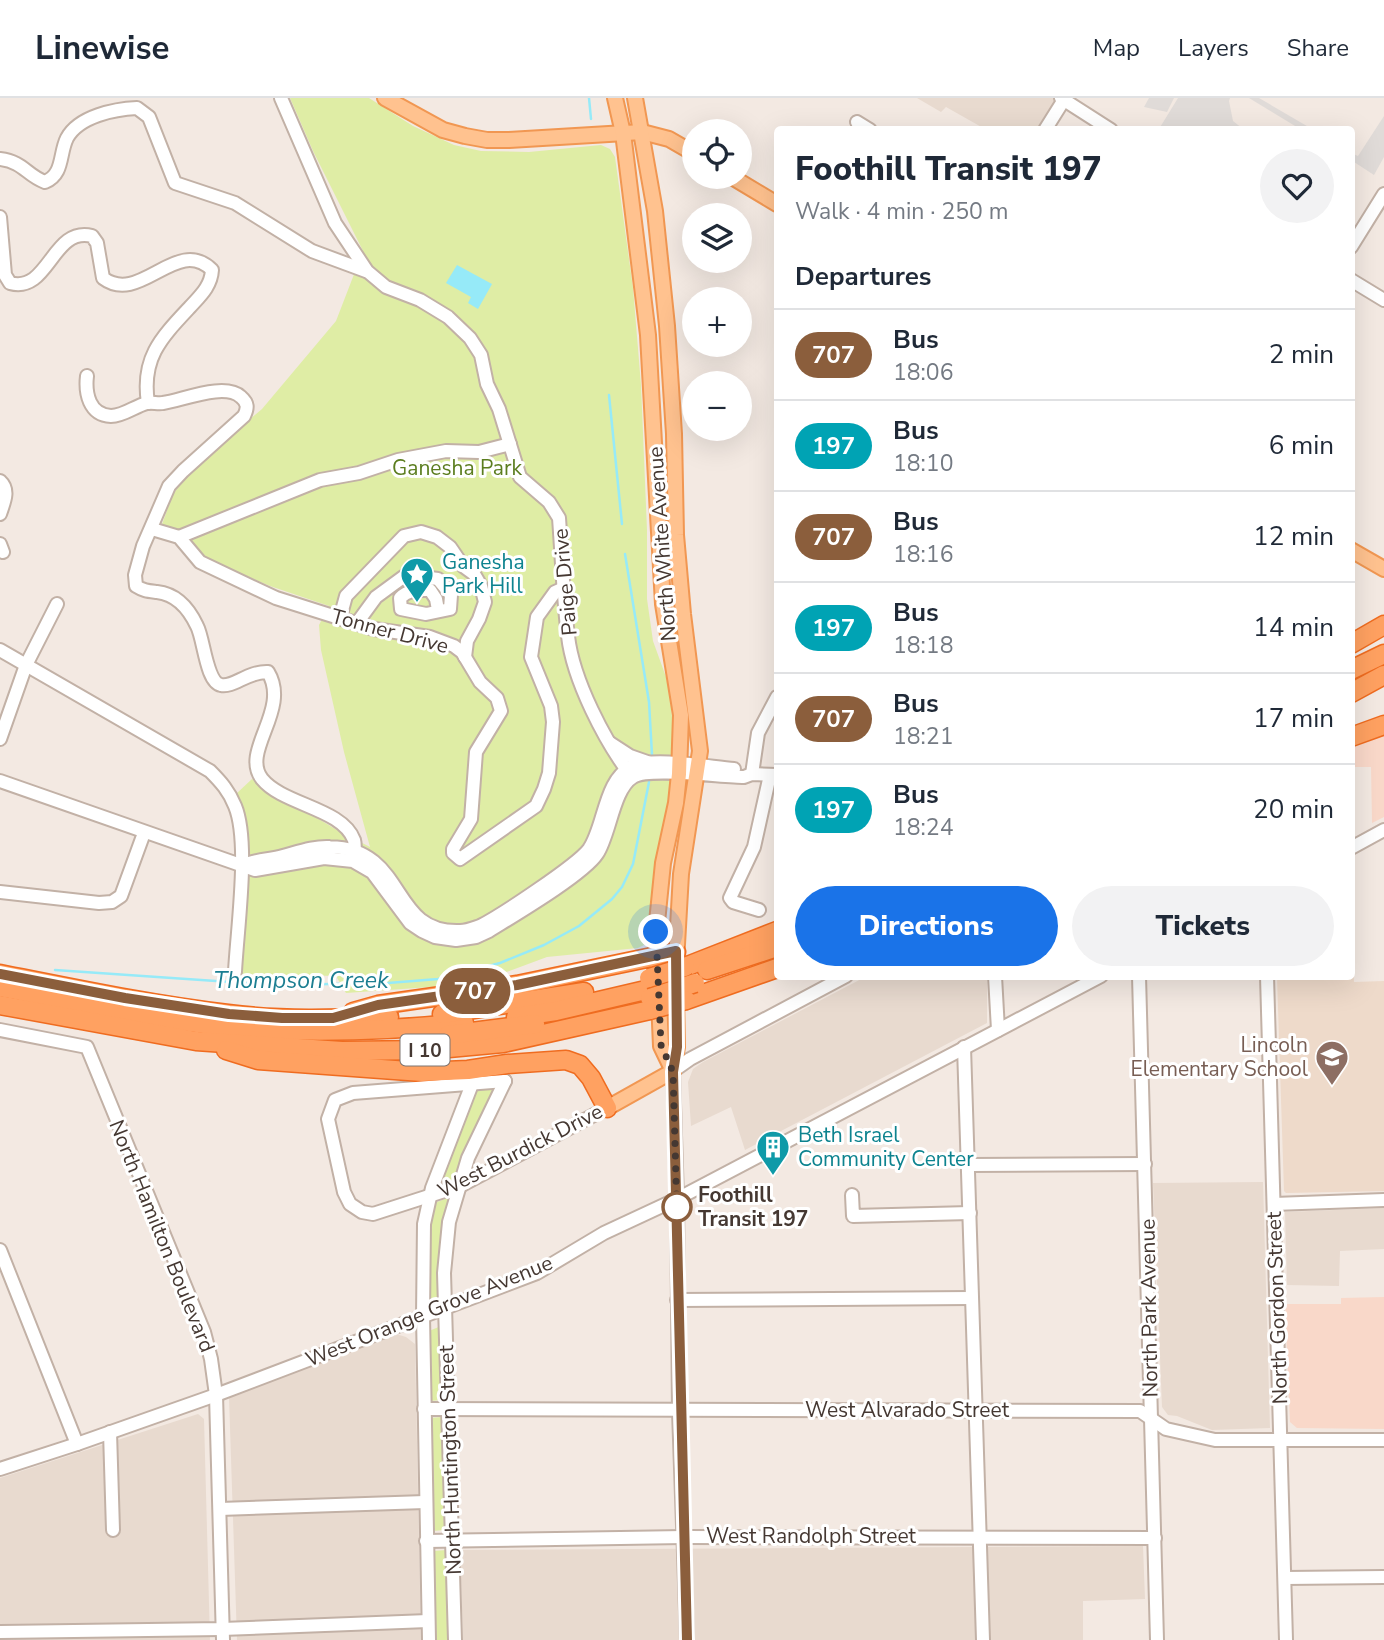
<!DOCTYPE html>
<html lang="en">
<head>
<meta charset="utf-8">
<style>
  body { margin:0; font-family:"Nunito Sans",sans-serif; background:#f2f2f3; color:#1f2937; height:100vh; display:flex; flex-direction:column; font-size:26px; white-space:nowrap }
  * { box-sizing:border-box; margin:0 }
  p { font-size:23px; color:#747a83 }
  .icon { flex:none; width:38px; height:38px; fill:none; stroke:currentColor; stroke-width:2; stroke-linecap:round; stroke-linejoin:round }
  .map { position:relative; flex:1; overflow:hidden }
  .panel { position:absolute; left:774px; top:28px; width:581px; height:854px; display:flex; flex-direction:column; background:#fff; border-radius:7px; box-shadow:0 7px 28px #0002 }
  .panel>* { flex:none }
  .badge { padding:0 14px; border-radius:23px; font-size:24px; line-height:46px }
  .fabs { position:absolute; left:682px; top:21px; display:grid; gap:14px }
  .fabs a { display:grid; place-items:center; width:70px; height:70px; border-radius:50%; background:#fff; box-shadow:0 7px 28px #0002; font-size:35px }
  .you { position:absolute; width:35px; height:35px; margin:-18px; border:5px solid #fff; border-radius:50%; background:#1a73e8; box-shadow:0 0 0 10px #1a73e833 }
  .map>.badge { position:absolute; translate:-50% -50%; box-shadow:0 0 0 4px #fff }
  h2 { padding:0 21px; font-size:26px; line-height:63px }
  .round { display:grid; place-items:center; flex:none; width:74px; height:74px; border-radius:37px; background:#f2f2f3 }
  .headline { display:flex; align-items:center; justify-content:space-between; height:119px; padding:0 21px }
  h1 { font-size:33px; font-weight:800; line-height:52px }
  .primary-button { display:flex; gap:14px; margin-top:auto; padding:14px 21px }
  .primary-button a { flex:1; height:80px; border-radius:42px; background:#1a73e8; color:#fff; font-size:28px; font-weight:800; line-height:80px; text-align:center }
  .primary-button a+a { background:#f2f2f3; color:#1f2937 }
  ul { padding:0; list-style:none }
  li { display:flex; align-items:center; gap:21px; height:91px; padding:0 21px; border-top:2px solid #e0e1e3 }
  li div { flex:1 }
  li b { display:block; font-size:26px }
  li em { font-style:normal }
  li .badge { min-width:77px; font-weight:700; text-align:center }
  header { display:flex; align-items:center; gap:42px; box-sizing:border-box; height:98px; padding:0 35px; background:#fff; border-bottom:2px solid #e0e1e3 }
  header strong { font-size:33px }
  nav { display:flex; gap:38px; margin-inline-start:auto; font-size:24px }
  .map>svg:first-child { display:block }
  .residential { fill:#e8dacf }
  .commercial { fill:#f9d8c9 }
  .education { fill:#eedaca }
  .green { fill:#dfeda5 }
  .parking { fill:#e0dbd8 }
  .water { fill:#96eaf8 }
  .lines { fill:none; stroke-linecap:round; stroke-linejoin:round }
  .stream { stroke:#96eaf8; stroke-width:2.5 }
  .minor-casing { stroke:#c2b1a6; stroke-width:16 }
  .major-casing { stroke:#f19752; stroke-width:18 }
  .highway-casing { stroke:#ef6c20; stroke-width:21 }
  .minor { stroke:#fff; stroke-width:12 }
  .major { stroke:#ffc28f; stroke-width:14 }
  .highway { stroke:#ffa161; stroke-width:18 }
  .highway-bridge-casing { stroke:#ef6c20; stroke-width:21; stroke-linecap:butt }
  .highway-bridge { stroke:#ffa161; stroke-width:18 }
  .line-casing { stroke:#fff; stroke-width:16 }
  .line { stroke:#8b5e3c; stroke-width:10 }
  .walk { stroke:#453832; stroke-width:7; stroke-dasharray:0 12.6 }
  .stop-dot { fill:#fff; stroke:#8b5e3c; stroke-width:3.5 }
  .labels { text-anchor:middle; stroke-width:6; stroke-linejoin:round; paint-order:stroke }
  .shield { fill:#fff; stroke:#7d7470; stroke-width:2 }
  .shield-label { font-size:19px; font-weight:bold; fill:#453832 }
  .park-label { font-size:21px; fill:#5b7d1f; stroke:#fff }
  .street-label { font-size:21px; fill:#453832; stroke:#fff }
  .culture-label { font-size:21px; fill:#0d838f; stroke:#fff; text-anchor:start }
  .education-label { font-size:21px; fill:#785e54; stroke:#fff; text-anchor:end }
  .stop-label { font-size:21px; font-weight:bold; fill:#453832; stroke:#fff; text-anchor:start }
  .water-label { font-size:23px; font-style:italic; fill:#1c7e91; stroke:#fff }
</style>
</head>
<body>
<header>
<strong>Linewise</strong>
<nav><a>Map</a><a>Layers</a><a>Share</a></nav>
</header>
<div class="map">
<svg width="1384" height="1542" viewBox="0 0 1384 1542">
  <rect width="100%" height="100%" fill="#f3e9e2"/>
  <g class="residential">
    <path d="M917,0H1056L1037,32L985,31L946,9L941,14Z"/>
    <path d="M865,879H987V925L745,1052L731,1009L691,1028L688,984L693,971L703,964Z"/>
    <path d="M1263,1084L1270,1330L1212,1332L1177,1318L1168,1317L1162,1309L1153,1085Z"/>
    <path d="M1384,1110V1151L1340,1153L1339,1188L1287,1187L1285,1114Z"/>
    <path d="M396,1236L406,1239L415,1246L421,1542H237L229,1299Z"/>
    <path d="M198,1316L204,1321L210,1542H0V1380Z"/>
    <path d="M1143,1448L1145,1501L1083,1503V1542H463L460,1452Z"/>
  </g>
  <g class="commercial">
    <path d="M1384,632V719L1372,725L1371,669H1352L1351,647Z"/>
    <path d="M1384,1199V1331L1297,1330L1290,1324L1285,1206H1341V1200Z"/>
  </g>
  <path class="education" d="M1351,867H1353L1354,884L1384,883V1093L1286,1095L1284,1093L1277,879L1351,878Z"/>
  <g class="green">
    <path d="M290,0H369L413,28L454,47L481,53L529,54L601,47L610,51L615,59L633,190L641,287L647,432V501L653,543L666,579L670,598L674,640L673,687L656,778L649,839L644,847L638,850L547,859L501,876L459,887L346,895L336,878L241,876L248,783L236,696L252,681L337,732L370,749L344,654L321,552L319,527L329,508L270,488L209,462L161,429L173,396L194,369L262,311L336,223L363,153L313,53Z"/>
    <path d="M496,988L464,1052L454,1081L439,1085L479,989Z"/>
    <path d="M448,1100L441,1149L440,1202L427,1206L429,1133L434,1105Z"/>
    <path d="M441,1228L442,1302L430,1303L429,1233Z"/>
    <path d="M442,1319L444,1432L433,1433L430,1320Z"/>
    <path d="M447,1452L449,1542H436L433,1453Z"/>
  </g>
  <g class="parking">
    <path d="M1149,0H1174L1167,14L1144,9Z"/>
    <path d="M1178,0H1230L1229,3L1233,23L1243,31H1159Z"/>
    <path d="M1249,0H1259L1312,31H1300Z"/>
    <path d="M1384,18V59L1374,77L1351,62V55L1358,58Z"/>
  </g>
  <path class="water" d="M457,167L492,186L478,211L468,205L471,199L446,185Z"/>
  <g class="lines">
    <g class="stream">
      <path d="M589,0L591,21"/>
      <path d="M609,297L622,426"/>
      <path d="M625,456L649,604L652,657"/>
      <path d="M55,872L275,887L388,885L438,881L500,865L544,847L579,828L612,801L622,789L633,766L649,684"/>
    </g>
    <defs>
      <g id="minor">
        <path d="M281,0L335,125L367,173L386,189L420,202L448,219L470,240L481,257L487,286L499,311L520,379L549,404L559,420C562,459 563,499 568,538C573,582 605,644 632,679"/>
        <path d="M1061,0L1111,32"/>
        <path d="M857,24L870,32"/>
        <path d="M1045,32L1065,0"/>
        <path d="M0,61C24,64 26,77 45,84C64,76 59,56 67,40C79,18 115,11 137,10L149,19L175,85L235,105L312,153L366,173"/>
        <path d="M0,119L5,177L10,185C49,196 52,128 92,138L97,145L103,180C140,208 177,137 212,172C211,188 201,197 190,209C161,240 141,260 148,305"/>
        <path d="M1351,149L1384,96"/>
        <path d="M1351,182L1384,202"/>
        <path d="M87,278C85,295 89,317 111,318C124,318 135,308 147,305C152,304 158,306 163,305C183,302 225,284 241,299C248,305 248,310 244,318L183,373L169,388L143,448L135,477L136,488C144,493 148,493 157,494C176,496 189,511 197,528C204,541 206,584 221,587C233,590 248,573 268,574C291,612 240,653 262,681C283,707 342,710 354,742C356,749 354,756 354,763"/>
        <path d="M0,383C10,392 4,404 0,416"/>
        <path d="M152,431L179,439L200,464L276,500L374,531L430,539L454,548L462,554L480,584L497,600L501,613L476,654L471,721L453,751V755L460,761L536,708L544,691L549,675L553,624L551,608L531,559L537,519L555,494L564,490"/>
        <path d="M179,439L320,382L359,375L398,362L446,353L479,354L510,346"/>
        <path d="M0,446L3,454"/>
        <path d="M340,520L346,498L404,438L421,434L437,439L450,449L463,468L474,476L481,488L485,504L479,521L467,543L465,559"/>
        <path d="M357,525L376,499L406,477L438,481L451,497L450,511L426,516L401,511L400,500C409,491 418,492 430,492L436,501L438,512"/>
        <path d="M0,552L210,673C221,684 229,693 235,708C250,744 237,832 235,874"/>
        <path d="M0,641L26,567L57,506"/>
        <path d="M610,645L630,658L650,665"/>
        <path d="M752,676L758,635L777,599"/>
        <path d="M0,683L255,772L324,760L353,763L372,774L410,825L422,833L435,839L456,842L476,839L489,833C513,818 583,777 597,756C610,737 613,691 633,679C648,669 722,679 744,679L752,676L777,677"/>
        <path d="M1351,750L1384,732"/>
        <path d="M242,768C255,761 269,762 283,758C298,754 314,748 330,749C409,751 388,836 460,833C467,833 474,830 480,828C500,818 577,767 589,751C605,728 604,680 633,668C655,659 709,669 734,671"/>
        <path d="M0,794L99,805L112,804L121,798L144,735"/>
        <path d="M759,812L733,804L730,800L754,749L770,677"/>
        <path d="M995,878L998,932"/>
        <path d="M1139,878L1157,1542"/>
        <path d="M1267,878L1286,1542"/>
        <path d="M0,932L87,949L204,1234L211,1261L216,1297L223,1542"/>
        <path d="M964,949L983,1542"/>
        <path d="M505,983L353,995L335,1002L328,1021L344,1094L350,1106L362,1114L373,1116L460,1088L607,1010"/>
        <path d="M969,1067L1145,1066"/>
        <path d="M852,1097L853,1118L970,1115"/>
        <path d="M1274,1106L1384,1102"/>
        <path d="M0,1152L77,1346"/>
        <path d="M677,1202L971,1200"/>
        <path d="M424,1311L1140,1313L1166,1331L1215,1342H1384"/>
        <path d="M110,1334L113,1432"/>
        <path d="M0,1371L77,1346L216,1297L537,1175L604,1135L677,1101L1101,878"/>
        <path d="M220,1411L425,1404"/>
        <path d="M426,1443L684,1439L1155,1440"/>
        <path d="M1285,1480L1384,1479"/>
        <path d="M0,1534L222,1531L428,1523"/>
        <path d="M429,1542L423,1218L424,1126L432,1090L472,986"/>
        <path d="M455,1542L444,1175L449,1124L468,1060L505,983"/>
        <path d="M687,1542L679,1313L677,1101L673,973L690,961L846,878"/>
      </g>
      <g id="major">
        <path d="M385,0L443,32L465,38L487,42H509L642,34L669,41L695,56"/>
        <path d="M615,0L623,35L648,237L663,506L681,617L679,676L676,705L663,765L656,834L661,948L673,973"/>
        <path d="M635,0L655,113L667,228L674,336L676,437L683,516L700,653L681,776L676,864"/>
        <path d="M732,79L777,106"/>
        <path d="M1351,452L1384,471"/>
        <path d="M673,973L677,949L676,895"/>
        <path d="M607,1010L673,973"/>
      </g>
      <g id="highway">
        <path d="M1351,546L1384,527"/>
        <path d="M1351,572L1384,556"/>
        <path d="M1351,595L1384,577"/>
        <path d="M1351,639L1384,627"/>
        <path d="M685,869L777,833"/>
        <path d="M707,872L777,849"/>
        <path d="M0,876C76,891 151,907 228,916C281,923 336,921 389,919"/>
        <path d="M0,889C85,905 171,926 257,931C326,935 395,932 464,925"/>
        <path d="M686,902L777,870"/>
        <path d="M0,907L196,943L342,953L427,952L503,945L650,912"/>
        <path d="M353,914L378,907L517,887L676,854"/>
        <path d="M442,916L584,894"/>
        <path d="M516,919L556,913L650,891"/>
        <path d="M448,937L535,926"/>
        <path d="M226,952L258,962L422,974L468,972L507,966L566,962L580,967L591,980L607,1010"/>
      </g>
    </defs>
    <use href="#minor" class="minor-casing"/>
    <use href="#major" class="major-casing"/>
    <use href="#highway" class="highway-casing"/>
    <use href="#minor" class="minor"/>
    <use href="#major" class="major"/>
    <use href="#highway" class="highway"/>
    <defs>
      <g id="highway-bridge">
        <path d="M649,880L685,869"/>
        <path d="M650,900L695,885"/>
        <path d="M650,912L686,902"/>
      </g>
    </defs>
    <use href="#highway-bridge" class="highway-bridge-casing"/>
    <use href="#highway-bridge" class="highway-bridge"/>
  </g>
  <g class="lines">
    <defs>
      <path id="line" d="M0,876L125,900L229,916L282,920H333L378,907L517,887L676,853L677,949L673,974L687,1542"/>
    </defs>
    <use href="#line" class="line-casing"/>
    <use href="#line" class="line"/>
    <path class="walk" d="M656,834L661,947L673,974L677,1115V1109"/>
  </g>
  <defs>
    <symbol id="sight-pin" viewBox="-11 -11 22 30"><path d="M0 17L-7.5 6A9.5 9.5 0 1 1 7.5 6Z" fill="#0f9aa8" stroke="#fff"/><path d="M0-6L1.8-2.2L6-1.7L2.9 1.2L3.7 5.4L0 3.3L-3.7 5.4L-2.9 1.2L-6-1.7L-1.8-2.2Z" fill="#fff"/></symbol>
    <symbol id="school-pin" viewBox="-11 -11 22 30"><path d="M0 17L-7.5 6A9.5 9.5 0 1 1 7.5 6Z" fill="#8d6e63" stroke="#fff"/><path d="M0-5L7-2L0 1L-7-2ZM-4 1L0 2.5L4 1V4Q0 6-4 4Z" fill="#fff"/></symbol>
    <symbol id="building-pin" viewBox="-11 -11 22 30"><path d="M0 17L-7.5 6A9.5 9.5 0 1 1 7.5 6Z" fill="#0f9aa8" stroke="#fff"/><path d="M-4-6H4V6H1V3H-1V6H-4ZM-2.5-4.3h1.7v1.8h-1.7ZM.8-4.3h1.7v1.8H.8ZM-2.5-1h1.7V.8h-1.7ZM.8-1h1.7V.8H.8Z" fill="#fff"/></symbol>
  </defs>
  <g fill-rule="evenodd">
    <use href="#sight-pin" x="398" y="457" width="38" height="52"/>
    <use href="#school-pin" x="1313" y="940" width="38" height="52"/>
    <use href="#building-pin" x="754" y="1030" width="38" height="52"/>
  </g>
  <circle class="stop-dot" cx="677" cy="1109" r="14"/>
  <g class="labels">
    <rect class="shield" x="400.5" y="936.5" width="49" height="31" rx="5"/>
    <g class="shield-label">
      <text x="425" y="959">I 10</text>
    </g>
    <g class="park-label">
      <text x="457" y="377">Ganesha Park</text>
    </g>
    <g class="street-label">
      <text transform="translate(662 446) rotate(-94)" y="7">North White Avenue</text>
      <text transform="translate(565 484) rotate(-95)" y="7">Paige Drive</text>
      <text transform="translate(390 533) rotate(15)" y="7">Tonner Drive</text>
      <text transform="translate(520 1053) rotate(-27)" y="7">West Burdick Drive</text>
      <text transform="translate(162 1138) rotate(68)" y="7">North Hamilton Boulevard</text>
      <text transform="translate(1149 1210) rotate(-91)" y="7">North Park Avenue</text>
      <text transform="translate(1277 1210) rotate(-92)" y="7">North Gordon Street</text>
      <text transform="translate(429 1213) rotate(-22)" y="7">West Orange Grove Avenue</text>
      <text x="907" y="1319">West Alvarado Street</text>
      <text transform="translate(450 1362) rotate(-92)" y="7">North Huntington Street</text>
      <text x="811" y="1445">West Randolph Street</text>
    </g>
    <g class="culture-label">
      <text x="442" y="471">Ganesha<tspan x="442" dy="24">Park Hill</tspan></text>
      <text x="798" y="1044">Beth Israel<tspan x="798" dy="24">Community Center</tspan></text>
    </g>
    <g class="education-label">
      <text x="1308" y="954">Lincoln<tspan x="1308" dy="24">Elementary School</tspan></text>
    </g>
    <g class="stop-label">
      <text x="698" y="1104">Foothill<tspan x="698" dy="24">Transit 197</tspan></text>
    </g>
    <g class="water-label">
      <text x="301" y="890">Thompson Creek</text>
    </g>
  </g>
</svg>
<div class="fabs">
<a><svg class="icon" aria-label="locate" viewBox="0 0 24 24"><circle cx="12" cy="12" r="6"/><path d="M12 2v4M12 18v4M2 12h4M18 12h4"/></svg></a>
<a><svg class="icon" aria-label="layers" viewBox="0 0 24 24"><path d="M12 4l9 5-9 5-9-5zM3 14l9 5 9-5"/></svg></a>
<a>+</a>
<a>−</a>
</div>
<div class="you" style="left:656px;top:834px"></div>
<b class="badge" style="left:475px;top:893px;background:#8b5e3c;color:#fff">707</b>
<section class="panel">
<div class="headline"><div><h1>Foothill Transit 197</h1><p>Walk · 4 min · 250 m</p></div><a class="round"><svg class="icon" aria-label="heart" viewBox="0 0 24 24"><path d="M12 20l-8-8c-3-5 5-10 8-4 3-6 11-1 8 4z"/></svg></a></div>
<h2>Departures</h2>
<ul>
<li><span class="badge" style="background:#8b5e3c;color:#fff">707</span><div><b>Bus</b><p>18:06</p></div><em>2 min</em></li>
<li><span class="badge" style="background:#00a3b4;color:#fff">197</span><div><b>Bus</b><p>18:10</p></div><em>6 min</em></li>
<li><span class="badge" style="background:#8b5e3c;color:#fff">707</span><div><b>Bus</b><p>18:16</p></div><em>12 min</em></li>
<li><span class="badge" style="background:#00a3b4;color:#fff">197</span><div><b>Bus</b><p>18:18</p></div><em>14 min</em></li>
<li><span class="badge" style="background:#8b5e3c;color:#fff">707</span><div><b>Bus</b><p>18:21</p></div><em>17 min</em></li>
<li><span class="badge" style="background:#00a3b4;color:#fff">197</span><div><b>Bus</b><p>18:24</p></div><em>20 min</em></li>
</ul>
<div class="primary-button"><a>Directions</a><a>Tickets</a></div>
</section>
</div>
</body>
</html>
